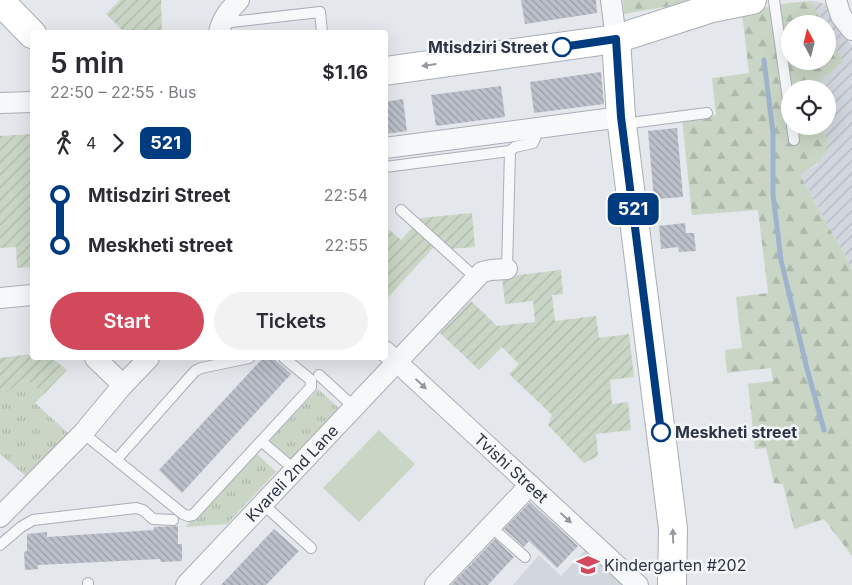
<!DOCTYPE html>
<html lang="en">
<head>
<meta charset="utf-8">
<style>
  body { margin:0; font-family:Inter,sans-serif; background:#f2f2f3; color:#2b2b33; height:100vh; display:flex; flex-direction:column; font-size:19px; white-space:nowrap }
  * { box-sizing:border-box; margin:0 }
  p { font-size:16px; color:#7c7c81 }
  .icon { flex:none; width:28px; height:28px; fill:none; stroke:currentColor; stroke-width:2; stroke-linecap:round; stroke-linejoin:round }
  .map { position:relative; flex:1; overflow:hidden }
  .panel { position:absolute; left:30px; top:30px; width:358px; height:330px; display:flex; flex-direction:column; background:#fff; border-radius:5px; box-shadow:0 5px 20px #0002 }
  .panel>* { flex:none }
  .badge { padding:0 10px; border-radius:8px; font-size:18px; line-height:32px }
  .needle { width:32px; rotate:353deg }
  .buttons { position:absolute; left:781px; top:15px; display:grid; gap:10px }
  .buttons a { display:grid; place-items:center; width:55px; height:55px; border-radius:50%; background:#fff; box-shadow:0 5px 20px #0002; font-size:25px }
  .map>.badge { position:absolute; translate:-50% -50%; box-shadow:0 0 0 2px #fff }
  .legs { display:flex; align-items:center; gap:8px; height:55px; padding:0 20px; font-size:16px }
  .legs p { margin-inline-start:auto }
  .head { display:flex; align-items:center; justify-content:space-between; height:85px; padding:0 20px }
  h1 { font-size:28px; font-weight:600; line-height:38px }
  .button { display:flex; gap:10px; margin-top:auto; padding:10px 20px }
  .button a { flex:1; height:58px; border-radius:30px; background:#d1495b; color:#fff; font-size:20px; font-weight:600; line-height:58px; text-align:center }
  .button a+a { background:#f2f2f3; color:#2b2b33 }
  ul { padding:0 20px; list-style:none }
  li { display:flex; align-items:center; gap:18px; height:50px; font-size:19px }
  li i { display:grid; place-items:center; width:8px; height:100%; margin:0 6px; background:currentColor }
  li i::after { content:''; width:12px; height:12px; margin:-6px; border:4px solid; border-radius:50%; background:#fff }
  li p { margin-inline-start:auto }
  li:first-child i { background:linear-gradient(#0000 50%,currentColor 0) }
  li:last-child i { background:linear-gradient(currentColor 50%,#0000 0) }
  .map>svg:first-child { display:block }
  .built { fill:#d2d6de }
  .industrial { fill:url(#industrial-furrows) }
  .grass { fill:url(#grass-tufts) }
  .forest { fill:url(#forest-firs) }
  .garden { fill:url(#garden-furrows) }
  .pitch { fill:#c9d6c5 }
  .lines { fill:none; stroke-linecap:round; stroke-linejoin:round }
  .stream { stroke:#9fb4cc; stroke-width:5 }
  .building { fill:url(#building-back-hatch) }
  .lane-casing { stroke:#a9aeb7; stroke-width:12 }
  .street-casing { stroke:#a9aeb7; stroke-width:22 }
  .secondary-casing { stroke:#a9aeb7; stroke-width:30 }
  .lane { stroke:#f7f8fa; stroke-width:10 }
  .street { stroke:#f7f8fa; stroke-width:20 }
  .secondary { stroke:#fff; stroke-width:28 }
  .oneway { fill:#959aa2 }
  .oneway2 { fill:#9196a0 }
  .line-1-casing { stroke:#fff; stroke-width:11 }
  .line-1 { stroke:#003b80; stroke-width:8 }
  .stop-1-dot { fill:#fff; stroke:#003b80; stroke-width:2.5 }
  .labels { text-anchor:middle; stroke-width:5; stroke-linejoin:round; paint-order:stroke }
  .stop-label { font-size:16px; font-weight:bold; fill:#2b3445; stroke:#f4f6f9; text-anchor:end }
  .street-label { font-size:16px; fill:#2b3445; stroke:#f4f6f9 }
  .poi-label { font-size:16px; fill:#2b3445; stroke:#f4f6f9; text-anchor:start }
</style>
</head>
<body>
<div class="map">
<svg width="852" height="585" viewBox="0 0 852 585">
  <defs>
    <pattern id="industrial-furrows" width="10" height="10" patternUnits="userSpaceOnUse" patternTransform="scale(1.25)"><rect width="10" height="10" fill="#d2d6de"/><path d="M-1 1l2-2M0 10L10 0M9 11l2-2" fill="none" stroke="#b4b8c0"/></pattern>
    <pattern id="grass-tufts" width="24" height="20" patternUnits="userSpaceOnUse" patternTransform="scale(1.25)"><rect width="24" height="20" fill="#c9d6c5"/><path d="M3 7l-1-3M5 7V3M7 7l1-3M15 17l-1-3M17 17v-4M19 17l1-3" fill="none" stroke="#adb8ab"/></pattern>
    <pattern id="forest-firs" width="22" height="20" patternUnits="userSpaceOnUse" patternTransform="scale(1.25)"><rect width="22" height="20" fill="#c9d6c5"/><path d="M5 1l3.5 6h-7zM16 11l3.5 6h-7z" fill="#adb8ab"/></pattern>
    <pattern id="garden-furrows" width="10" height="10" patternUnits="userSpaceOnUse" patternTransform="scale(1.25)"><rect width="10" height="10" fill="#c9d6c5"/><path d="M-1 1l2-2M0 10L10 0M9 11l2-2" fill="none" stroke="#adb8ab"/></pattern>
    <pattern id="building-back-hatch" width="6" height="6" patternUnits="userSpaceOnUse" patternTransform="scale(1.25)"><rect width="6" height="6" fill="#bbc0ca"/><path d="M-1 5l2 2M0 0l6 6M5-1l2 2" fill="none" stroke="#989da6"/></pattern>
  </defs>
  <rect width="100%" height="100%" fill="#e4e7ec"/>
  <path class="built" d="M588,547L625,585H513L539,555L561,576Z"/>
  <path class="industrial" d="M811,1L819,2L827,5L852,47V269L800,175L817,165L825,133L821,126H828V89H810L842,62L828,33V24H823Z"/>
  <g class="grass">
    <path d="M25,378L44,394L35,403L68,433L28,478L0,454V398Z"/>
    <path d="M318,389L339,408L290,460L269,441Z"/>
    <path d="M256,453L276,472L227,524L185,527Z"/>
  </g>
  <g class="forest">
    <path d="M623,0H705L624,14Z"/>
    <path d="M811,1L823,24H790V61H828V33L843,62L810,89H790V126H821C836,151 820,163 800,175L852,269V556L824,519L794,529L783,484L774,483L766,448L755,449L748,384L773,381L771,368L727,373L725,350L742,348L736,297L768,293L758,210L692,215L682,119L716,115L712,78L749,73L742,12L788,3Z"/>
  </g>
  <g class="garden">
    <path d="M120,0H161L162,30L124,32L106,14Z"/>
    <path d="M32,134V267L17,268L16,247L0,248V136Z"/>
    <path d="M472,213L475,247L450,249L440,240L385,301V226L401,240L421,218Z"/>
    <path d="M561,270L563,294L552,295L555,321L596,316L599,338L629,334L634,377L610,380L612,404L628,402L631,430L596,434L598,456L584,463L548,425L552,415L509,374L519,364L502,347L479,370L440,333L471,301L497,326L535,322L533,301L505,304L502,277Z"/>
    <path d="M32,354V358H52L67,370L44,394L25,378L0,398V358Z"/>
  </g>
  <path class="pitch" d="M379,430L415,464L359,522L323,488Z"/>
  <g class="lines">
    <path class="stream" d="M764,60L773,133V195L781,260L806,365L824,430"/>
  </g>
  <g class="building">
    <path d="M521,0H596L597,13L525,24Z"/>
    <path d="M601,72L604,104L534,113L530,82Z"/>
    <path d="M501,86L505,117L436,126L431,95Z"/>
    <path d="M403,99L407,131L385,134V102Z"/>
    <path d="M677,128L683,197L654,199L648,131Z"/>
    <path d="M685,223L686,233H694L696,251L679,252L678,247L661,249L659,226Z"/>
    <path d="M263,358H273L291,374L182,493L159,470Z"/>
    <path d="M530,502L578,546L557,568L529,541L524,547L504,529Z"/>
    <path d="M178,526V544H182V561L161,562L160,559L38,565V569L25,570L24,552L27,551V534L47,532V537L154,530V527Z"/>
    <path d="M274,529L299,551L266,585H221Z"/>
    <path d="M495,539L514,557L488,585H451Z"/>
  </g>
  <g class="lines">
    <defs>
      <g id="lane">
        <path d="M774,0L790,113"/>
        <path d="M222,23L320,12L322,32"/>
        <path d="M623,124L707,113"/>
        <path d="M792,126L794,140"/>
        <path d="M385,167L510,151"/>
        <path d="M401,210L477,279"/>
        <path d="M507,269L510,151L515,147L533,143L536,136L535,128"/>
        <path d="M319,375L355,408"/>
        <path d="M83,433L183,514L188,516L193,515L311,387V380L284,358"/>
        <path d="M261,441L295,470"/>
        <path d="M117,459L195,371L201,368L249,358"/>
        <path d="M263,504L311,548"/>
        <path d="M490,526L525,557"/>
        <path d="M0,545L21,527L33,520L136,508L143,510L153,519L173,520"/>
        <path d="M88,583V585"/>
      </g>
      <g id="street">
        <path d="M611,0L616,39"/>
        <path d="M836,0L841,16L852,30"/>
        <path d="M219,32C222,19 229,10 239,0"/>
        <path d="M0,103L32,102"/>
        <path d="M385,148L621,117"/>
        <path d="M0,298L32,295"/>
        <path id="s1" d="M385,351L638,585"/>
        <path d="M95,358L123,385"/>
        <path d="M0,517L83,433L123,385L149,358"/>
        <path id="s2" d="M186,585L482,272L491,270L507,269"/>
        <path d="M435,585L530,485"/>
      </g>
      <g id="secondary">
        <path d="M0,1L32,34"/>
        <path d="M616,39L621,117L673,529L672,585"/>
        <path d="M385,71L616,39L712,8L752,0"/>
      </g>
    </defs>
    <use href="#lane" class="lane-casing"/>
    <use href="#street" class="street-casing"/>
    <use href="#secondary" class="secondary-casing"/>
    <use href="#lane" class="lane"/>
    <use href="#street" class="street"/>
    <use href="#secondary" class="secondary"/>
  </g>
  <defs><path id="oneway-solid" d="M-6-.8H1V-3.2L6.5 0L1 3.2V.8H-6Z" transform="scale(1.25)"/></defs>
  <g class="oneway">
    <use href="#oneway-solid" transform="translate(429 65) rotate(172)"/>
    <use href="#oneway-solid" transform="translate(673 536) rotate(-92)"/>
  </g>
  <g class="oneway2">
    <use href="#oneway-solid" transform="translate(421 384) rotate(43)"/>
    <use href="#oneway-solid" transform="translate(566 518) rotate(43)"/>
  </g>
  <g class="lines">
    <defs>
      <path id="line-1" d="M562,47L616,39L621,117L661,432"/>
    </defs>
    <use href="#line-1" class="line-1-casing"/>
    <use href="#line-1" class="line-1"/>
  </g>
  <defs>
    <symbol id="school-bare" viewBox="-9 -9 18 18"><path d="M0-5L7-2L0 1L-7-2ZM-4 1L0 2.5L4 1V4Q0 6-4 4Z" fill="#d1495b" stroke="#f4f6f9" stroke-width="2.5" paint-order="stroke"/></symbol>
  </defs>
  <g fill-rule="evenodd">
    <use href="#school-bare" x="572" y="549" width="32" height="32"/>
  </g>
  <g class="stop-1-dot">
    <circle cx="562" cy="47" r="9"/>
    <circle cx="661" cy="432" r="9"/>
  </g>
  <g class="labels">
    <g class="stop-label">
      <text x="548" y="53">Mtisdziri Street</text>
      <text x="675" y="438" text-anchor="start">Meskheti street</text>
    </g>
    <g class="street-label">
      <text dy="6" stroke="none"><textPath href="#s1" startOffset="172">Tvishi Street</textPath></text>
      <text dy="6" stroke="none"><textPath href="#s2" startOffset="154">Kvareli 2nd Lane</textPath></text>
    </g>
    <g class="poi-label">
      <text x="604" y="571">Kindergarten #202</text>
    </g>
  </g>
</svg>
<div class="buttons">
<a><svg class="needle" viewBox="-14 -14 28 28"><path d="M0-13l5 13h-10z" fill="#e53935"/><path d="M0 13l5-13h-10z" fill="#7c7c81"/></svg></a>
<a><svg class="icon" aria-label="locate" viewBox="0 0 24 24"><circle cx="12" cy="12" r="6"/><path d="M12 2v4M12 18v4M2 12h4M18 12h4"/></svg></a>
</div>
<b class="badge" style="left:633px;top:209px;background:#003b80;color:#fff">521</b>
<section class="panel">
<div class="head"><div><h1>5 min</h1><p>22:50 – 22:55 · Bus</p></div><b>$1.16</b></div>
<div class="legs"><svg class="icon" aria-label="walk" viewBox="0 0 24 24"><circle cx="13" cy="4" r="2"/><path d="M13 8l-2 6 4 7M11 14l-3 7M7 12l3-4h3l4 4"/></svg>4<svg class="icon" aria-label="forward" viewBox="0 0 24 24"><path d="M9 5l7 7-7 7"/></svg><b class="badge" style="background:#003b80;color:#fff">521</b></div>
<ul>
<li><i style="color:#003b80"></i><b>Mtisdziri Street</b><p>22:54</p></li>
<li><i style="color:#003b80"></i><b>Meskheti street</b><p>22:55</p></li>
</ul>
<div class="button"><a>Start</a><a>Tickets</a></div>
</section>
</div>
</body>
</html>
